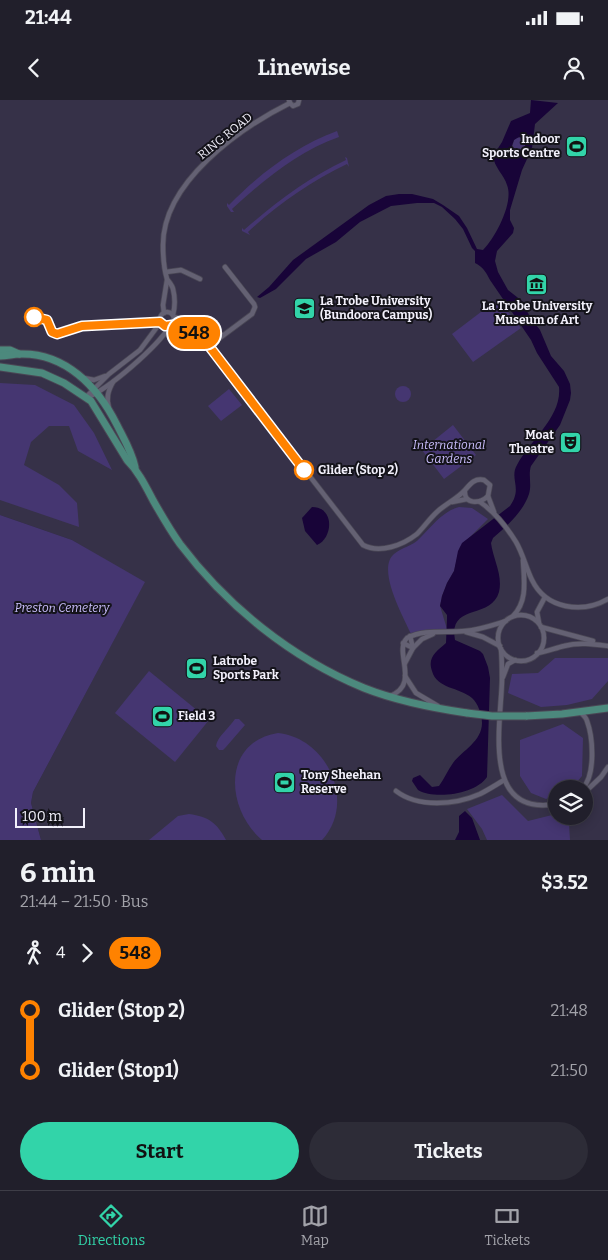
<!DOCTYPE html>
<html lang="en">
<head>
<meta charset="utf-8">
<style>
  body { margin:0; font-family:Bitter,serif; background:#2d2c37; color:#f1f3f6; height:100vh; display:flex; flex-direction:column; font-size:19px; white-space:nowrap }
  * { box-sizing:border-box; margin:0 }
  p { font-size:16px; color:#a2a2a9 }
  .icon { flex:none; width:28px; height:28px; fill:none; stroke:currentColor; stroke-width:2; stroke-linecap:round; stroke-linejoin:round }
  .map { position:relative; height:740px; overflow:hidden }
  .side { display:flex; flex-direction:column; background:#211f2b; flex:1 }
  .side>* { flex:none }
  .badge { padding:0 10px; border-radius:16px; font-size:18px; line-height:32px }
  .fabs { position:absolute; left:548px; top:680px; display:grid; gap:10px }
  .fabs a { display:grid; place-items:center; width:45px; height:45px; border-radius:50%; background:#211f2b; box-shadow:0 2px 12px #0003,0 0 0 1px #3e3d47; font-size:25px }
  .scale { position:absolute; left:15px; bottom:12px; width:70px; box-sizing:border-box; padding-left:5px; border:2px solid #f2f0fb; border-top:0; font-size:14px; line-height:18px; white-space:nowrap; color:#f2f0fb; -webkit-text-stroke:4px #14131a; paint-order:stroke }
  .map>.badge { position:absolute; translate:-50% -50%; box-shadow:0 0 0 2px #fff }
  .legs { display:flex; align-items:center; gap:8px; height:55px; padding:0 20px; font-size:16px }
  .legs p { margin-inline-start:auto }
  .summary { display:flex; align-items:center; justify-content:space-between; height:85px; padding:0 20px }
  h1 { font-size:28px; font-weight:700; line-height:38px }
  .button { display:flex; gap:10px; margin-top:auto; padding:10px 20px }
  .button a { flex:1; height:58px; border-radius:30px; background:#32d4a9; color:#111; font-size:20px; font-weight:700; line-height:58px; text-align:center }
  .button a+a { background:#2d2c37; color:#f1f3f6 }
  ul { padding:0 20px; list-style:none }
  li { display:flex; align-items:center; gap:18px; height:60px; font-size:19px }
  li i { display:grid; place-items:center; width:8px; height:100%; margin:0 6px; background:currentColor }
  li i::after { content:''; width:12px; height:12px; margin:-6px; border:4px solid; border-radius:50%; background:#211f2b }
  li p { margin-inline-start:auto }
  li:first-child i { background:linear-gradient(#0000 50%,currentColor 0) }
  li:last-child i { background:linear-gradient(currentColor 50%,#0000 0) }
  .status { display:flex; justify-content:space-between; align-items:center; height:35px; padding:0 25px; background:#211f2b; direction:ltr }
  .status svg { height:14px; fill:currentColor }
  header { display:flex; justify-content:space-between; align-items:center; height:65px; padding:0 20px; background:#211f2b; font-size:22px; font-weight:700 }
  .dock { display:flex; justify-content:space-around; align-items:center; height:70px; border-top:1px solid #3e3d47; background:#211f2b; font-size:14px; color:#a2a2a9 }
  .dock a { display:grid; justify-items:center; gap:2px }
  .dock .current { color:#32d4a9 }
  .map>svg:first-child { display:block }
  .built { fill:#363148; fill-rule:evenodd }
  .green { fill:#453671 }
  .water { fill:#180438; fill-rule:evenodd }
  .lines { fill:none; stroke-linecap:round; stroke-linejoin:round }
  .street-casing { stroke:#4a4755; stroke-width:6 }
  .primary-casing { stroke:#4a4755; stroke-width:9 }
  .street { stroke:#646173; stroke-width:4.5 }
  .primary { stroke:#4c897d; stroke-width:7 }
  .primary-bridge-casing { stroke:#4a4755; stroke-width:9; stroke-linecap:butt }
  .primary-bridge { stroke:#4c897d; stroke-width:7 }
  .line-1-casing { stroke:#fff; stroke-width:11 }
  .line-1 { stroke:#ff8200; stroke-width:8 }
  .stop-1-dot { fill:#fff; stroke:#ff8200; stroke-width:2.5 }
  .labels { text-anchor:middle; stroke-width:4; stroke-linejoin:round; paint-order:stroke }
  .street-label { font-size:12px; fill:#f2f0fb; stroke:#14131a }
  .poi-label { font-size:12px; font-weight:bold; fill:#f2f0fb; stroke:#14131a; text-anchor:start }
  .park-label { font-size:12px; font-style:italic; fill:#cabefd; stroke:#14131a }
  .stop-label { font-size:12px; font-weight:bold; fill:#f2f0fb; stroke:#14131a; text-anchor:start }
</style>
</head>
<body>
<div class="status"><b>21:44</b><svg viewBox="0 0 49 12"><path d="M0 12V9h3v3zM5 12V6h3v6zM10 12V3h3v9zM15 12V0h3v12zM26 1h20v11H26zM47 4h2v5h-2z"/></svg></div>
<header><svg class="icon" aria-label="back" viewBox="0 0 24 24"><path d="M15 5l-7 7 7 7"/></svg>Linewise<svg class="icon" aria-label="person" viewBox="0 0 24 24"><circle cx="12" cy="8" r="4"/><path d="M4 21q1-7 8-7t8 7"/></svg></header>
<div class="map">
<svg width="608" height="740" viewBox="0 0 608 740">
  <rect width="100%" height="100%" fill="#2c2939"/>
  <path class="built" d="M0,0H608V740H41L31,703L33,692L144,483L72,440L0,415ZM556,689H584V716H556Z"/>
  <g class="green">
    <path d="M337,31L339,37C298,51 264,80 232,109L234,112H231L227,106V103L229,105C259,74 296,46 337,31Z"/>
    <path d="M523,37L527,41C527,48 519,54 513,57L510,56L514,40L516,38Z"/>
    <path d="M345,57L347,58L349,67L347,64C311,81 277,105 248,132L250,135L242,131V128L244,130C276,102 308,78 346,60Z"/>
    <path d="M498,199L521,228L473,262L452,234Z"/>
    <path d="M0,283L35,285L74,305L94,333L112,370L78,351L69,326H49L31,342L24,365L59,385L77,403L79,427L0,400Z"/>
    <circle cx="403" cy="294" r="8"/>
    <path d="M229,289L242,305L221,321L208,306Z"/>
    <path d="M453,325L476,355L444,379L422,350Z"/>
    <path d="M459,407L472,408L488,419L460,447L454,471L447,483L442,496L440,506L447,529L411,534C404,518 376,469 394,454C402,447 413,446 420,438C431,427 443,411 459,407Z"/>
    <path d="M0,415L72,440L145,482L33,692L31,703L41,740H0Z"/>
    <path d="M555,558H608V581L592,599L567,605L541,607L508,593L512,574L538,573Z"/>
    <path d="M149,571L209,620L175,662L115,613Z"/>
    <path d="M235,619H239L245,625L226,647L223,650H219L216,646C217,637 230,627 235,619Z"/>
    <path d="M563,624L583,638L582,676L571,689H556V695L546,699L531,693L520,676V640Z"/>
    <path d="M278,633C327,638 357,702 322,740H262C226,710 221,642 278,633Z"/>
    <path d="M502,695L528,721L556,714V716H560L569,723L570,740H487L482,729L467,709Z"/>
    <path d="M189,714C209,717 216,722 226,740H149L178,716Z"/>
  </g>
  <g class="water">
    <path d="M531,0L558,3L535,24L532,48L522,70L510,110V120L514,128L513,133L497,151L495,161L498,172L508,190L522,201L530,217L540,230L551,256L564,271L570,284L571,293L570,300L560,325L531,366C528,375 532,385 529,394C523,412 507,426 493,438L491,443C493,459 503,475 499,492C491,520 448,503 455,540L480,551L483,554L488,567L490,578L487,677C476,694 435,700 418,690L412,681L413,678L420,675L432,687L439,686C444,679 448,670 453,663C463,650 482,641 482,623C482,615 478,603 472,598C459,587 437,589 432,571C427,557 437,551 446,543L447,519V515L440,506L442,496L447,483L454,471L458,451L462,443L510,406C523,388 509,379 517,365C530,340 562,317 559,287L537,253L531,240L490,180C486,172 483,167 475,163V151L472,148L463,129L455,119L442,107L434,103H417L391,106L360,122L336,142L306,159L276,189L260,198L257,197L269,187L293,160L369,105L386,96L399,94H412L433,99L443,105L459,116L467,128L477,149L483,150C496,137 514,102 507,85C504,75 494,67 493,56L502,42L511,21L530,13ZM519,37L526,39L527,43L518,55L512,57L509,54L514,40Z"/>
    <path d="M312,407C335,407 333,438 317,445L305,431L302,418Z"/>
    <path d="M465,711L472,718L480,740H455L459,732V716Z"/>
  </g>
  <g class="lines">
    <defs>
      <g id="street">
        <path d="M289,0L290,3L293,6L298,4L299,0"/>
        <path d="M166,172L181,170L200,179"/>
        <circle cx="167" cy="219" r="7"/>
        <path d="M164,213L163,205L167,180"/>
        <path d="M173,215C175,207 175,197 173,189C172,185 169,182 167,179C164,169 163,155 163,145C163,82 240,28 290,3"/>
        <path d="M174,217C188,220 204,230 209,245"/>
        <path d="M172,225L195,233L209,246L363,445C380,454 403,445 417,434C424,427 430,418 438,411C446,404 458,398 465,390C471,383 475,378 484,380L490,385L488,396C481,404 463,405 465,390"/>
        <path d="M209,246L252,214L255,207L254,204L225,167"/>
        <path d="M84,278L94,280L105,276"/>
        <path d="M86,297L109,274L140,250L160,223"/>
        <path d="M86,298C109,289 157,247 170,226"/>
        <path d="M109,308C106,298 108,291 113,282"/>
        <path d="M488,396L494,412"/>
        <path d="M452,402L467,399"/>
        <path d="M480,402C495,412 506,426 516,442C523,454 526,468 532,480C546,509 582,514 608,499"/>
        <circle cx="521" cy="538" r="23"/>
        <path d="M513,516C528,501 524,480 523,460"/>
        <path d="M539,523L537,512L545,497"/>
        <path d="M541,527L593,541"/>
        <path d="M466,532L483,537L500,546"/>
        <path d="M403,543L413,548L422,539L433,534"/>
        <path d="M501,549C502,559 502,570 502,580C501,624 481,717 556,704"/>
        <path d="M537,553C547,552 555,548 564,546C579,542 593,544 608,546"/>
        <path d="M405,563L413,548L410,536"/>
        <path d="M405,576L416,593L438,606"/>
        <path d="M503,577L508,564L515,560"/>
        <path d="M390,596C421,584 393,552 407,538C424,529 446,533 465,531C479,530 493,525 506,521"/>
        <path d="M580,612C582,614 586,617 587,621C593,637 596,676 582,689"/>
        <path d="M396,691C418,708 455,705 480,694C488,690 496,685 504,680"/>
        <path d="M584,693L601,677L608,667"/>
      </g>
      <g id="primary">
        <path d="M0,250H10L19,254"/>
        <path d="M0,256C7,256 13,254 19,254C65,252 98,287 117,325C124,339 132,352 135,367"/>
        <path d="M0,267L42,273L64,283L91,301L127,360C139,372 146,387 154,402C162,416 170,430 180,444C227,506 291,558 364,588C397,601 433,608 467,613"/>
        <path d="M526,616L562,614L608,608"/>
      </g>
    </defs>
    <use href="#street" class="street-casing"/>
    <use href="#primary" class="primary-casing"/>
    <use href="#street" class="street"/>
    <use href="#primary" class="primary"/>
    <defs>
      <path id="primary-bridge" d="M467,613L492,616H526"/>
    </defs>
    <use href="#primary-bridge" class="primary-bridge-casing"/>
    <use href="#primary-bridge" class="primary-bridge"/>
  </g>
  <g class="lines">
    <defs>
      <path id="line-1" d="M34,217L47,220L52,232L57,234L82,226L160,222L165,226L172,225L187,229L195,233L209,246L304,370"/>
    </defs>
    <use href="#line-1" class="line-1-casing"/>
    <use href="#line-1" class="line-1"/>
  </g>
  <defs>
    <symbol id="stadium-square" viewBox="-11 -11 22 22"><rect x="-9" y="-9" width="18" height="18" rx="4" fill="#32d4a9" stroke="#14131a"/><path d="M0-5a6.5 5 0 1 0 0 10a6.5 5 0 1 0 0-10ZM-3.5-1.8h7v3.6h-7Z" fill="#111"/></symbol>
    <symbol id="museum-square" viewBox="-11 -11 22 22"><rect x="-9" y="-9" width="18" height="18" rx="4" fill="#32d4a9" stroke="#14131a"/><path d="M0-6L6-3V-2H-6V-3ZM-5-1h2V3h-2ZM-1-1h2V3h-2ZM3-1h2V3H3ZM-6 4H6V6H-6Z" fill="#111"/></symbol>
    <symbol id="university-square" viewBox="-11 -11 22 22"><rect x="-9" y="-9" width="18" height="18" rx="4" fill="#32d4a9" stroke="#14131a"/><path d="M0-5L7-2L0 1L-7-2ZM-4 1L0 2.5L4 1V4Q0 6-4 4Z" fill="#111"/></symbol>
    <symbol id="theatre-square" viewBox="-11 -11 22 22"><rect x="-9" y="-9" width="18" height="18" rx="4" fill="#32d4a9" stroke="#14131a"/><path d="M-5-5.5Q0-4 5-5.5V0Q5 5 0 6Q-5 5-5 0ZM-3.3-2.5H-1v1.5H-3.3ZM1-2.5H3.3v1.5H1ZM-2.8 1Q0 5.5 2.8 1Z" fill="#111"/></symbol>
  </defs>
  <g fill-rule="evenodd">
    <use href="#stadium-square" x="564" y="34" width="25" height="25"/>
    <use href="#museum-square" x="524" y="172" width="25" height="25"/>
    <use href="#university-square" x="292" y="196" width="25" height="25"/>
    <use href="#theatre-square" x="558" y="330" width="25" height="25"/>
    <use href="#stadium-square" x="184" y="556" width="25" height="25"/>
    <use href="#stadium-square" x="150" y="604" width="25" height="25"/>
    <use href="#stadium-square" x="272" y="670" width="25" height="25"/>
  </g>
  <g class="stop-1-dot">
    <circle cx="34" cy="217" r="9"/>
    <circle cx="304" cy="370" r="9"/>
  </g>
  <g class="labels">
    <g class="street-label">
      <text transform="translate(225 36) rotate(-39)" y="4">RING ROAD</text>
    </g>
    <g class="poi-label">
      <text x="560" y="43" text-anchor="end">Indoor<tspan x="560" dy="14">Sports Centre</tspan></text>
      <text x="320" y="205">La Trobe University<tspan x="320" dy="14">(Bundoora Campus)</tspan></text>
      <text x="537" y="210" text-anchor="middle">La Trobe University<tspan x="537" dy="14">Museum of Art</tspan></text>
      <text x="554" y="339" text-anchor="end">Moat<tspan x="554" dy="14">Theatre</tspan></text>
      <text x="213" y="565">Latrobe<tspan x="213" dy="14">Sports Park</tspan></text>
      <text x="178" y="620">Field 3</text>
      <text x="301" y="679">Tony Sheehan<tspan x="301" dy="14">Reserve</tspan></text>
    </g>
    <g class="park-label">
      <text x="449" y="349">International<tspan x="449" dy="14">Gardens</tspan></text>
      <text x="62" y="512">Preston Cemetery</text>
    </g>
    <g class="stop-label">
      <text x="318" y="374">Glider (Stop 2)</text>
    </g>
  </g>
</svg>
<div class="fabs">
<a><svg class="icon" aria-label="layers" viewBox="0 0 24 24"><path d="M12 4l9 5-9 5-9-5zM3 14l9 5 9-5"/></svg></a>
</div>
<div class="scale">100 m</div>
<b class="badge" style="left:194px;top:233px;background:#ff8200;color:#111">548</b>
</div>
<section class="side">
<div class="summary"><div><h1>6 min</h1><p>21:44 – 21:50 · Bus</p></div><b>$3.52</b></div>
<div class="legs"><svg class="icon" aria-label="walk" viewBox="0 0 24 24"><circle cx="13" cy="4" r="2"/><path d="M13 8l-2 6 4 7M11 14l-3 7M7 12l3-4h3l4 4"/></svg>4<svg class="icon" aria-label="forward" viewBox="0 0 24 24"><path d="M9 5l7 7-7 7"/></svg><b class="badge" style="background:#ff8200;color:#111">548</b></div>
<ul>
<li><i style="color:#ff8200"></i><b>Glider (Stop 2)</b><p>21:48</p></li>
<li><i style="color:#ff8200"></i><b>Glider (Stop1)</b><p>21:50</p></li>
</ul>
<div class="button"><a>Start</a><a>Tickets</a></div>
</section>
<nav class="dock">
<a class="current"><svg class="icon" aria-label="directions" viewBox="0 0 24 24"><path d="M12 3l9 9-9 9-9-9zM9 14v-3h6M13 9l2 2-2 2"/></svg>Directions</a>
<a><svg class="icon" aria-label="map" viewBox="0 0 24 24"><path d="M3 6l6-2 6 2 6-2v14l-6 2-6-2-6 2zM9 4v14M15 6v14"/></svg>Map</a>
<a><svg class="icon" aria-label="tickets" viewBox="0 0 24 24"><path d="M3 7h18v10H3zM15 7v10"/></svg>Tickets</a>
</nav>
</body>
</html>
